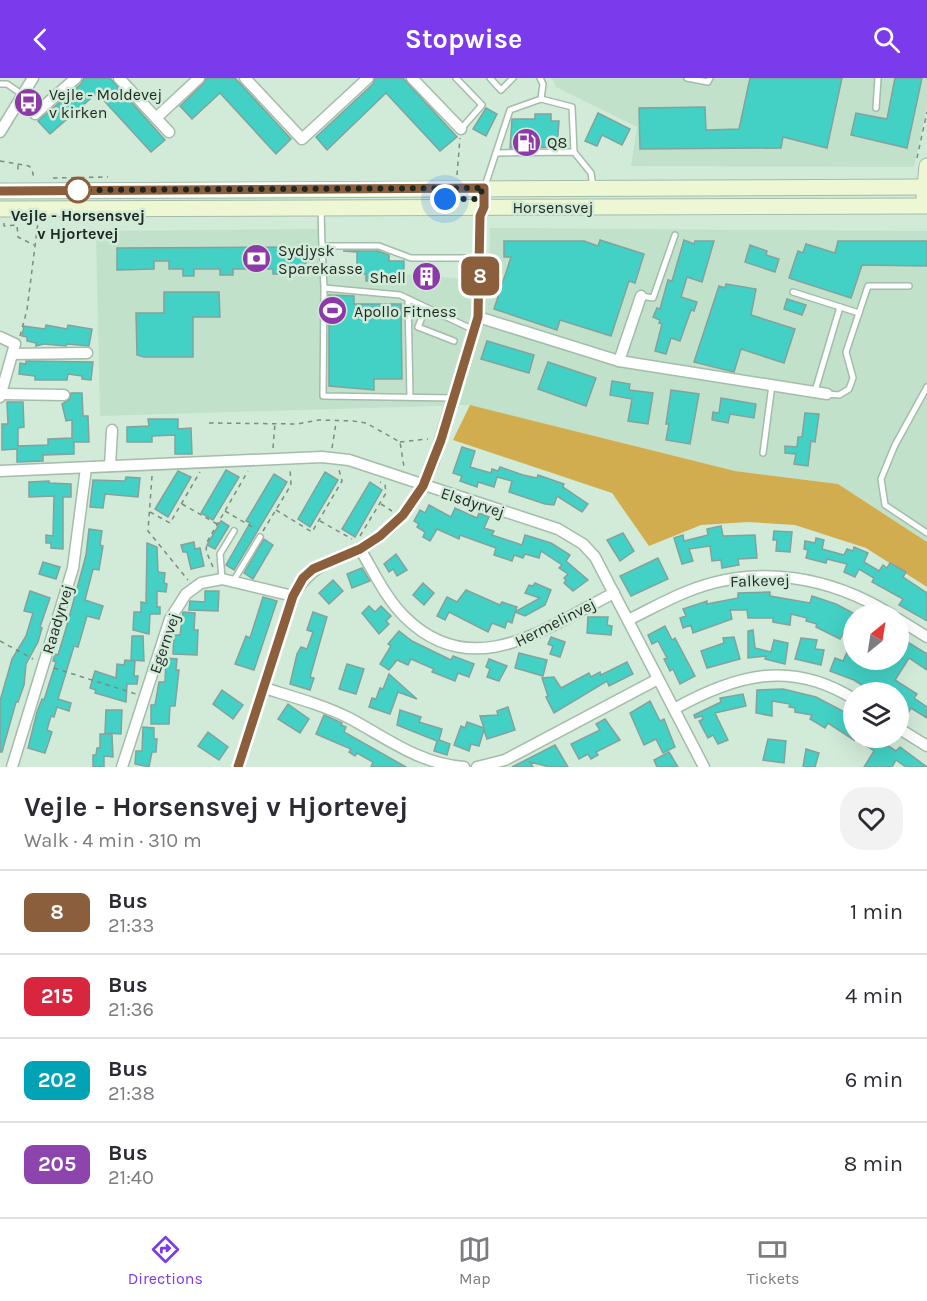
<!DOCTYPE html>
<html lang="en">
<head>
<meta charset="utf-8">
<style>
  body { margin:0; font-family:Karla,sans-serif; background:#f2f2f3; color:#2b2b33; height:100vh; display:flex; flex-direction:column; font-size:22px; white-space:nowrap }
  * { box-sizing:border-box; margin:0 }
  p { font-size:20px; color:#7c7c81 }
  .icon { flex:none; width:33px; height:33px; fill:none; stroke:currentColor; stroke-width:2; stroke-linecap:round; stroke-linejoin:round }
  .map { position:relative; height:689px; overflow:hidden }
  .panel { display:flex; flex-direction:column; background:#fff; flex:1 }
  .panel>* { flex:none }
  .badge { padding:0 12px; border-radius:9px; font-size:21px; line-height:39px }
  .needle { width:39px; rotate:30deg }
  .fabs { position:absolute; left:843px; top:526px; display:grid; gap:12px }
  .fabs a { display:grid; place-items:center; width:66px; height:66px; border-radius:50%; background:#fff; box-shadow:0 6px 24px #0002; font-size:30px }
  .you { position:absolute; width:30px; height:30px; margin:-15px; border:4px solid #fff; border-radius:50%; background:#1a73e8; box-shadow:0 0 0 9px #1a73e833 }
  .map>.badge { position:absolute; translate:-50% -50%; box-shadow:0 0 0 3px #fff }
  .round { display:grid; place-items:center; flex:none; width:63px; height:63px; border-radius:24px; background:#f2f2f3 }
  .overview { display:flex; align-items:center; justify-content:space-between; height:102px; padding:0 24px }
  h1 { font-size:28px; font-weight:700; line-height:45px }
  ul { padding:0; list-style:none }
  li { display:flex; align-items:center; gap:18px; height:84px; padding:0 24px; border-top:2px solid #e1e1e2 }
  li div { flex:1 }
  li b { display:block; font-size:22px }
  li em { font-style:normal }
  li .badge { min-width:66px; font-weight:700; text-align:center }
  header { display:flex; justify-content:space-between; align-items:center; height:78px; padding:0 24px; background:#7c3aed; color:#fff; font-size:27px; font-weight:700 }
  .tabs { display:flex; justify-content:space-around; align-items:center; height:84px; border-top:2px solid #e1e1e2; background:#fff; font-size:16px; color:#7c7c81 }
  .tabs a { display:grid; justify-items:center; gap:3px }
  .tabs .on { color:#7c3aed }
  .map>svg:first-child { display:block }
  .built { fill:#c1e1ca }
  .forest { fill:#d1ad4f }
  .building { fill:#43d1c5; stroke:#82a29d; stroke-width:1.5 }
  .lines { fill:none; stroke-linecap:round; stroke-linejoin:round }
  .lane-casing { stroke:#a4bcaa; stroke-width:8 }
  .street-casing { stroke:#a4bcaa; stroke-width:13 }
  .secondary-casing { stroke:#a4bcaa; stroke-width:17 }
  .path { stroke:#7b8c7f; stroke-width:1.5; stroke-dasharray:4.5 4.5; stroke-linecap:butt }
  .lane { stroke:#fff; stroke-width:5 }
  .street { stroke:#fff; stroke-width:10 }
  .secondary { stroke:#eef7d4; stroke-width:15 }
  .line-casing { stroke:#fff; stroke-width:14 }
  .line { stroke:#8b5e3c; stroke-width:9 }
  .walk { stroke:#1e2720; stroke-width:6; stroke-dasharray:0 10.8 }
  .stop-dot { fill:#fff; stroke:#8b5e3c; stroke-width:3 }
  .labels { text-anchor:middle; stroke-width:5; stroke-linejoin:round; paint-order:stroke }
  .poi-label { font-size:16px; fill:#1e2720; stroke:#d2ebd9; text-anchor:start }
  .street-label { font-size:16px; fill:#1e2720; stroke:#d2ebd9 }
  .stop-label { font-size:16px; font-weight:bold; fill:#1e2720; stroke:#d2ebd9 }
</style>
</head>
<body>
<header><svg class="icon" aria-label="back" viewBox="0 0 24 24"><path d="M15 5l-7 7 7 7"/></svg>Stopwise<svg class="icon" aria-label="search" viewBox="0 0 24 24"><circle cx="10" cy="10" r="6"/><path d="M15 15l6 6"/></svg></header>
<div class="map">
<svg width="927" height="689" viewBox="0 0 927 689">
  <rect width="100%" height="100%" fill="#d2ebd9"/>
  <g class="built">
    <path d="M552,0H927V28L914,89L631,88L637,49L556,9Z"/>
    <path d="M490,150L927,153V464L838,406L735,393L470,327L100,338L96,153L320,151L318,189L489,203Z"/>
  </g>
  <path class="forest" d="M470,327L735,393L838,406L927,464V509L866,470L795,447L748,444L701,447L649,468L612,415L453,362Z"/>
  <g class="building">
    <path d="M84,0H110L165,62L151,74L97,15L50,56L38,43L81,6Z"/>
    <path d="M206,0H235L291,61L276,76L220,15L192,41L180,28L204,5Z"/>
    <path d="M375,0H403L457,59L440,73L386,15L327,72L316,59L373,6Z"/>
    <path d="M750,0H842L827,70L783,59L781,70L640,71L639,30L705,29L706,52L739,51Z"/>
    <path d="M895,0H922L907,70L851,57L856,35L887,41Z"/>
    <path d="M486,30L497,36L486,58L473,51Z"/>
    <path d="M598,35L630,51L622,67L602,57L597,68L585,63Z"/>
    <path d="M535,36H551V43H559L557,69L510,70L512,41H535Z"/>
    <path d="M600,162L644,176L635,205L629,203L611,258L560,242L557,252L494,231L511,179H504V163H584L598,168Z"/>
    <path d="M684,162L694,166L695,163H714L702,204L687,199L681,219L697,224L694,233L691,232L680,263L671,260L666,276L655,273L662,246L659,245L660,242L653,239L657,230L660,231L668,202L672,203Z"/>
    <path d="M838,163H927V188L862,187L851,220L789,200L798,173L803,175L806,166L835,175Z"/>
    <path d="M750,167L767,173L766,177L779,181L775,194L745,184Z"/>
    <path d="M307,169L309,183H306V191H286V196H273V191H233V197H220V191H194V198H183V191H169V183H154V191L117,192V170Z"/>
    <path d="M343,173H378L389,177V183H404V196L382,198V203H366V196H357V174Z"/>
    <path d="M421,186H433L435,204H419Z"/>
    <path d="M726,206L756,211L751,237L795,251L784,285L741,271L734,294L694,284L719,208L725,210Z"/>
    <path d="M164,214H219L220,239H193V279H144L137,277L136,235H164Z"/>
    <path d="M329,217L354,218V226H401L402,301H374V312L329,308Z"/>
    <path d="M787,221L806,227L802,237L784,231Z"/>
    <path d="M46,247L67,251L68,247L92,251L89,268L67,266L66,268L44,266L36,268V265L27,263V259L22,258L24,248L45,251Z"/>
    <path d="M487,263L534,277L529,295L481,281Z"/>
    <path d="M26,283L93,284L91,302L82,301V298L68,296L67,302H35V298L19,296L20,285L26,286Z"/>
    <path d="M548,284L596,300L586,328L538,311Z"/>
    <path d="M612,303L630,306L629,312L653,315L648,346L628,343L632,321L610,317Z"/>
    <path d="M671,312L699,316L690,366L666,362L669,346H666Z"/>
    <path d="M71,315H82L83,338H88L89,364H74V376L43,377V383L17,384V371L2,372V346H8L7,324H23L24,349L18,350V368L48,367V361L72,360V342L66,343L62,326L70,321Z"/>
    <path d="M721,320L756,326L754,340L730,336L728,345L712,342L713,334L719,335Z"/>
    <path d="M805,335L819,336L815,364L811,363L808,388L794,386L796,376L785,375V368L797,369L798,359H802Z"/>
    <path d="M148,341H178V351L191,350L192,376H175V357L152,358V364H127V349L149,348Z"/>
    <path d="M462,369L475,373L470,389L491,395L492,391L498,393L500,389L523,397L537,400L538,397L564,406L563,409L588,426L582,434L557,418L554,427L545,426L509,414L512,403L497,399L494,409L478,404L477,409L460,403L462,398L453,395Z"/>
    <path d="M226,392L239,399L213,442L201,435Z"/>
    <path d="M178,393L191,399L168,439L155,431Z"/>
    <path d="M325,394L338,402L310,449L298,441Z"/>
    <path d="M274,396L287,404L234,492L226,487L250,445L246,443Z"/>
    <path d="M126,399L140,400L138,419L105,416L103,430L90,429L93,402L125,403Z"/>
    <path d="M49,403V405L71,406V419H63V471L51,470V465H46V457L53,458L54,418L29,419V404Z"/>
    <path d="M370,404L382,412L355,459L342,451Z"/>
    <path d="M429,427L451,439L455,430L477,440L479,435L489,439L484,450L494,453L492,457L522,467L525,457L551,465L570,477L566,483L588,502L573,513L564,505L566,502L564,500L568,496L559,490L562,487L541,473L539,480L525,476L523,480L514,477L512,483L494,477L496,470L460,457L459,461L437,451L430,463L423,459L425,454L417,449L419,446L414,443L420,432L425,435Z"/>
    <path d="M221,443L229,448L215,471L207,467Z"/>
    <path d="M721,448L723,458L755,457L757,480L738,481L739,487L722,490L721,482L712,483L710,468L689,471L693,483L682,486L674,460L683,457L684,463L708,457L707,451Z"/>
    <path d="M89,451L102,453L100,467L103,468L99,492L93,491L85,522L103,528L99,541L87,538L78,569L74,568L58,621L71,625L69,633L57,629L54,639L51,638L47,652L52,654L45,675L28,670L37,634L42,621L44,622L56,584L53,583L55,576L58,577L67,547L86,477Z"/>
    <path d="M774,453L792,454L790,474L776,473L777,462H773Z"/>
    <path d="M623,455L634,473L620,483L607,462Z"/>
    <path d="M816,460L824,462L822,471L844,477L847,471L853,473L854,469L868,475L864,484L879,493L883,487L887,490L890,485L906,494L903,499L927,515V543L899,527L903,521L872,504L874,500L859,491L855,499L844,494L847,486L827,481L826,485L806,480L808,472L804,471L805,463L815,465Z"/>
    <path d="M264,461L273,467L253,501L244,495Z"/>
    <path d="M194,464L195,471L200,470L204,488L191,491L187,474H183L181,467Z"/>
    <path d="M147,465L157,469L158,494L165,495L164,505L167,506L166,514L157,513V529H160V536H150L149,556L133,552L134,534H141V524L146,525Z"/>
    <path d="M396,476L407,492L397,498L393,491L389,494L384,486Z"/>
    <path d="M658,480L668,501L631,518L620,498Z"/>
    <path d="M43,484L60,489L56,501L39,496Z"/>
    <path d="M362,490L370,503L352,510L347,496Z"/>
    <path d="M333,502L343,513L329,526L319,515Z"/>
    <path d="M423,505L434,515L424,527L413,517Z"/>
    <path d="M535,505L551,512L545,527L525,538L515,534L512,545L507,543L505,550L492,545L488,554L449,534L445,542L437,538L447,519L457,524L466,512L500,527L502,524L517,529L515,534L540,520L525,515L529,507L533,508Z"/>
    <path d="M30,513L50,520L40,549L42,550L38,564L26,586L24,607L18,624H16L2,674H0V623L12,581L26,558L33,535L24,533Z"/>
    <path d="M205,513H219L218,533L189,532L190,523L205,524Z"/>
    <path d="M770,514V518L810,525L812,518L836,526L855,536L840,561L816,549L817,546L806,543L807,540L791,536L790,547L773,544V540H748L747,532H730L732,541L693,555L691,547L683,550L680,540L686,538L683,531L707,523V526L738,520V515Z"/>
    <path d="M263,519L277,523L254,592L235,586L246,558L250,560Z"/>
    <path d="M369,528L375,534L381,528L391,538L386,543L389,546L379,556L362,535Z"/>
    <path d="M183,534L195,535L194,552H198L197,577L173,576L174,557H180Z"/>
    <path d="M313,534L327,539L310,599L314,600L310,612L290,606L297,576L301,569L307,571L313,554L307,552Z"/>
    <path d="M588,539H608L607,547L612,548L611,557L587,555Z"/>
    <path d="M665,548L672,562L675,560L695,598L680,606L673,591L670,593L664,581L667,580L658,563L652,566L648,557Z"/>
    <path d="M753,552L755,570L771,574L774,562L788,565L785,586L765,581L766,578L748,580V553Z"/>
    <path d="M399,553L412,563L451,582L453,578L474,586L469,599L458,595L455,603L432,594L434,591L411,581L408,587L397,582L389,592L380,586L391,568L388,566Z"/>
    <path d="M132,558H143L144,583L131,582Z"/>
    <path d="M551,559L565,564L560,579L550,576L553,568L548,566Z"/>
    <path d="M734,559L740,581L707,590L701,573L724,565L723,560Z"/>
    <path d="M854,559V582H898V564L901,560L927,576V592L909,580L895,602L917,616L914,620L927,629V640L911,630L907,637L898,632L904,621L898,615H874L854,602L830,593L835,580L843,583Z"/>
    <path d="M801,560L817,562L815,571L824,572L821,587L795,581Z"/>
    <path d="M519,575L547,582L543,598L515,590Z"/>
    <path d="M166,580L177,581L176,592H179L175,628H170L169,646H151V627H155L159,604H165Z"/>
    <path d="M489,581L507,588L499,603L487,599L490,591L486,589Z"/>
    <path d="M125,582L135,583L134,598H138L137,606H127L126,624L95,615L96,612L90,610L95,593L116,600L117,586L124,587Z"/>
    <path d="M627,584L633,596L609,608L607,603L554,635L546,619L548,618L542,600L554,599L561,610L589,595L591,599L600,594L601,597Z"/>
    <path d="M347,586L364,591L356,616L339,611Z"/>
    <path d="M389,596L417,621L398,614L390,636L369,629L372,620L376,621L380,610L383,611Z"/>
    <path d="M783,611L816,619L854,639V662L828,645L825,650L810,641L812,637L795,634V630L789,629L790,626L772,623V638L756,635L757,612Z"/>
    <path d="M222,612L243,627L233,641L213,626Z"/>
    <path d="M743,616L746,628L715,635L728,662L718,666L713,657L708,660L699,643L703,641L702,638L695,640L694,637L721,624L720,620Z"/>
    <path d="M650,623L660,643L664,641L675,669L663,675L656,661L644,667L630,635Z"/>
    <path d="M288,626L309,641L300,655L278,641Z"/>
    <path d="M508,629L515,652L487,661L484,652L479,668L471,666L469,673L454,667L461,648L465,650L467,644L484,650L480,638L498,637L497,633Z"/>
    <path d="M106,632H122L121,656L105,655Z"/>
    <path d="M400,632L421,639L419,644L442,651L439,662L450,666L447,677L434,673L437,663L397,647Z"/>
    <path d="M324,637L342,645L341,647L346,649L344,654L406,689H371L373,684L357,675L355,678L349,674L351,671L316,656Z"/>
    <path d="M605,641L620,662L596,674L598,677L591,681L588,676L579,681L571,666L600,652L596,646Z"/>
    <path d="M143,649L154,650V661H157L156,674H152L149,689L135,686L136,673H142Z"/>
    <path d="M208,654L228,669L219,682L198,668Z"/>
    <path d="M100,656H112L113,679L104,678V689H93V677H96L97,670H100Z"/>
    <path d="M855,660H884L882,664L896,673L900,669L927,689H906L896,682L892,689H864L874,673Z"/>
    <path d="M768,661L786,663L784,685L763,682Z"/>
    <path d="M555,667L568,689H550L530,684L533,689H512Z"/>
    <path d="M806,671L819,675L815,689H803Z"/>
    <path d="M669,674L678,689H657L654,682Z"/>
  </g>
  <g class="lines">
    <defs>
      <g id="lane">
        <path d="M456,0L482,27L461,51"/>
        <path d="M490,0L501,12L513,0"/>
        <path d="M540,0L543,6L541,21L572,29L574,74"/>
        <path d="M687,0L708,4L710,0"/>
        <path d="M0,6H7L23,17"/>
        <path d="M876,30L878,0"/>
        <path d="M496,75L574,74L591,95L593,109"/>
        <path d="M485,108L510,32L541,21"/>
        <path d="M321,132L322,168H379L411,180H479"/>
        <path d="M322,168L324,210"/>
        <path d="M793,214L859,235"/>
        <path d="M641,218L653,220L675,157"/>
        <path d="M408,221L410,319"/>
        <path d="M426,230L418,249L454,263"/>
        <path d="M927,309L895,367L881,401L885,427L927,455"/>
        <path d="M815,313L840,229"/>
        <path d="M827,316L839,317L849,311L853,300L846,274L868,208H909"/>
        <path d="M454,320L323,318L324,210L400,217L474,252"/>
        <path d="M763,375L772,307"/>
        <path d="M222,501L220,476L234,453"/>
        <path d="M234,502L260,459"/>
      </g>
      <g id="street">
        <path d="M119,0L169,54"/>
        <path d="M245,0L302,61L368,0"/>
        <path d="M412,0L461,51"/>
        <path d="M35,36L76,0"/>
        <path d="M156,40L199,0"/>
        <path d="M0,54L33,0"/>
        <path d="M478,239L619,283L827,316"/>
        <path d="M0,259L15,266L0,319"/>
        <path d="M13,276L87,275"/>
        <path d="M619,283L641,218"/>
        <path d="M2,316L64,317"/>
        <path d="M110,388L112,352"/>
        <path d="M0,393L322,379L349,382L558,451L583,466L595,479L704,689"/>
        <path d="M360,471C374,494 386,521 406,540C474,606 547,549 614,515"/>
        <path d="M898,541L927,559"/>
        <path d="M628,542C647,533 666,522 686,514C756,485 830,498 892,537"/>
        <path d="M264,610C293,619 324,627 351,641C388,661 420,686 464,689"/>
        <path d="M674,631C735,597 790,581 854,621"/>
        <path d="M898,650L927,668"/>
        <path d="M12,689L73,490L86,390"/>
        <path d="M122,689L170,541L186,516L201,505L222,501L293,518"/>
        <path d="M238,689L293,518C313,485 327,487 359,471C395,454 418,421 433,385L478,239L480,138L484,130V110"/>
        <path d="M477,689L505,682L658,601"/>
      </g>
      <g id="secondary">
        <path d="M0,113L927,109"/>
        <path d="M924,119L927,88"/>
        <path d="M0,131L927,128"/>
      </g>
    </defs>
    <use href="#lane" class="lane-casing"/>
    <use href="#street" class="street-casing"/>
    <use href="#secondary" class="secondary-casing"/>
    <g class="path">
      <path d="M917,80L927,34"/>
      <path d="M0,83L29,88L32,91L34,101"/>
      <path d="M18,87V95"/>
      <path d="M457,97L460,60"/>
      <path d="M53,100L108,99"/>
      <path d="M4,145V148L17,147L18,159L34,167"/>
      <path d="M20,258L27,232L38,144"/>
      <path d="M209,345L297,346L319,342L353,343L366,345L400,364L404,389"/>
      <path d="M400,364L428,361"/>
      <path d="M273,370L275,345"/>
      <path d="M332,370L336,345"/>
      <path d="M152,398L148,453L188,502"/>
      <path d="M182,426L217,446"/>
      <path d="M381,426L392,433"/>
      <path d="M276,432L312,454L342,403L339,392"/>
      <path d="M225,433L256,451"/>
      <path d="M150,434L170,445L200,394"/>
      <path d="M320,443L352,461"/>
      <path d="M263,453L291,407L290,390"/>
      <path d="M360,458L386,415L385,407L380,404"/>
      <path d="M213,489L206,473L207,464L248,393"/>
      <path d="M0,563L33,581"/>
      <path d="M54,590L136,616"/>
    </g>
    <use href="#lane" class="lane"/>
    <use href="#street" class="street"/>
    <use href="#secondary" class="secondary"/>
  </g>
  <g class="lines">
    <defs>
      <path id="line" d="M0,113L484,110V129L480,138L478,239L441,362L423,408L403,437L380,458L360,471L313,491L303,500L293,518L238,689"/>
    </defs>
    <use href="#line" class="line-casing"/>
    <use href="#line" class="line"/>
    <path class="walk" d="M78,112L484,110L476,121H445"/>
  </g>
  <defs>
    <symbol id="bus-disc" viewBox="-11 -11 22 22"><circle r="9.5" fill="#8d39a7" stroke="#d2ebd9"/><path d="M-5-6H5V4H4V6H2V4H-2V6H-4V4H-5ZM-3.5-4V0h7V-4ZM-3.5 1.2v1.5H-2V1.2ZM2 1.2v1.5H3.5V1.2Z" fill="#fff"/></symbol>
    <symbol id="fuel-disc" viewBox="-11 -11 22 22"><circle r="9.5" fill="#8d39a7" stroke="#d2ebd9"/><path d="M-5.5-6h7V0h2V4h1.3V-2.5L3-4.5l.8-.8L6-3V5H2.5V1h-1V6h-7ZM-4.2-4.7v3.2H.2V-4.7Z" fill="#fff"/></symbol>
    <symbol id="bank-disc" viewBox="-11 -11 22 22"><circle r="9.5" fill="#8d39a7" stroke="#d2ebd9"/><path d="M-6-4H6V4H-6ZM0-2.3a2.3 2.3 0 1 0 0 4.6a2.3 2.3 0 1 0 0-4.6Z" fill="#fff"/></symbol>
    <symbol id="building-disc" viewBox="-11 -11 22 22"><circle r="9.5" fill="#8d39a7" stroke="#d2ebd9"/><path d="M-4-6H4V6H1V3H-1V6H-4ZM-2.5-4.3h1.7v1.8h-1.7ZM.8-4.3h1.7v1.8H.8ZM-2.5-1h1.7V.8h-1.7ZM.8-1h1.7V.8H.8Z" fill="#fff"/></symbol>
    <symbol id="stadium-disc" viewBox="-11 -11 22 22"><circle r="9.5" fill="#8d39a7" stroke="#d2ebd9"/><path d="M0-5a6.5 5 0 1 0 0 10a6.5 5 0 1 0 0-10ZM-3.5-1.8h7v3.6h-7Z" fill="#fff"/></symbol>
  </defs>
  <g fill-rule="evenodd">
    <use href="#bus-disc" x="12" y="8" width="33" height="33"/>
    <use href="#fuel-disc" x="510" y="48" width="33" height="33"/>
    <use href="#bank-disc" x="240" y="164" width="33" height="33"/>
    <use href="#building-disc" x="410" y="182" width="33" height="33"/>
    <use href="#stadium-disc" x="316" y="216" width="33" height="33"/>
  </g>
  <circle class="stop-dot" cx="78" cy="112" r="12"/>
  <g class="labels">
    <g class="poi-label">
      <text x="49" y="22">Vejle - Moldevej<tspan x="49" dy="18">v kirken</tspan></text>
      <text x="547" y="70">Q8</text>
      <text x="278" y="178">Sydjysk<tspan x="278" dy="18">Sparekasse</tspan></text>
      <text x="406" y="205" text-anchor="end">Shell</text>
      <text x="354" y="239">Apollo Fitness</text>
    </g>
    <g class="street-label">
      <text x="553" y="135">Horsensvej</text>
      <text transform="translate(473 424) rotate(18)" y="6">Elsdyrvej</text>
      <text transform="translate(760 502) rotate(-2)" y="6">Falkevej</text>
      <text transform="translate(57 541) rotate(-73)" y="6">Raadyrvej</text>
      <text transform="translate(555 544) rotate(-27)" y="6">Hermelinvej</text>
      <text transform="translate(164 565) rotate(-71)" y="6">Egernvej</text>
    </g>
    <g class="stop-label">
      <text x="78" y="143">Vejle - Horsensvej<tspan x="78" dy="18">v Hjortevej</tspan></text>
    </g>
  </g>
</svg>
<div class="fabs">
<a><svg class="needle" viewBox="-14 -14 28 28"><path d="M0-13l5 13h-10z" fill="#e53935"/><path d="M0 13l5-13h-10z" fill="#7c7c81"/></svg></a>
<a><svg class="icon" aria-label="layers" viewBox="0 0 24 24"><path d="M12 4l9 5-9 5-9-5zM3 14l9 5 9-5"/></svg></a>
</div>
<div class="you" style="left:445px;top:121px"></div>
<b class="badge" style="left:480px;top:198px;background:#8b5e3c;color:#fff">8</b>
</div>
<section class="panel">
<div class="overview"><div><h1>Vejle - Horsensvej v Hjortevej</h1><p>Walk · 4 min · 310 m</p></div><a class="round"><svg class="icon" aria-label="heart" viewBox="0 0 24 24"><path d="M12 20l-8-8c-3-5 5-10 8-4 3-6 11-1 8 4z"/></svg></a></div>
<ul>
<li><span class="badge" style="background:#8b5e3c;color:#fff">8</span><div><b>Bus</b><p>21:33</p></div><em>1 min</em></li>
<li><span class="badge" style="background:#d7263d;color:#fff">215</span><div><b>Bus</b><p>21:36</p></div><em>4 min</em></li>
<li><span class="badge" style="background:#00a3b4;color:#fff">202</span><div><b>Bus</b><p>21:38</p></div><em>6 min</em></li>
<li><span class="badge" style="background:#8e44ad;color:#fff">205</span><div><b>Bus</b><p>21:40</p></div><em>8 min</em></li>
</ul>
</section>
<nav class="tabs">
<a class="on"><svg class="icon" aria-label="directions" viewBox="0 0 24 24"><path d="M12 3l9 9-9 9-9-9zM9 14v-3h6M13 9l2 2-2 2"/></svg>Directions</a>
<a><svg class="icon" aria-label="map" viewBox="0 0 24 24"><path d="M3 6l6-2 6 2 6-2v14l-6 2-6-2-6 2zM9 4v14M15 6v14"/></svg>Map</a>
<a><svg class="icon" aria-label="tickets" viewBox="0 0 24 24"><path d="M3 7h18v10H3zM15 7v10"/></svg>Tickets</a>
</nav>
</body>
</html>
